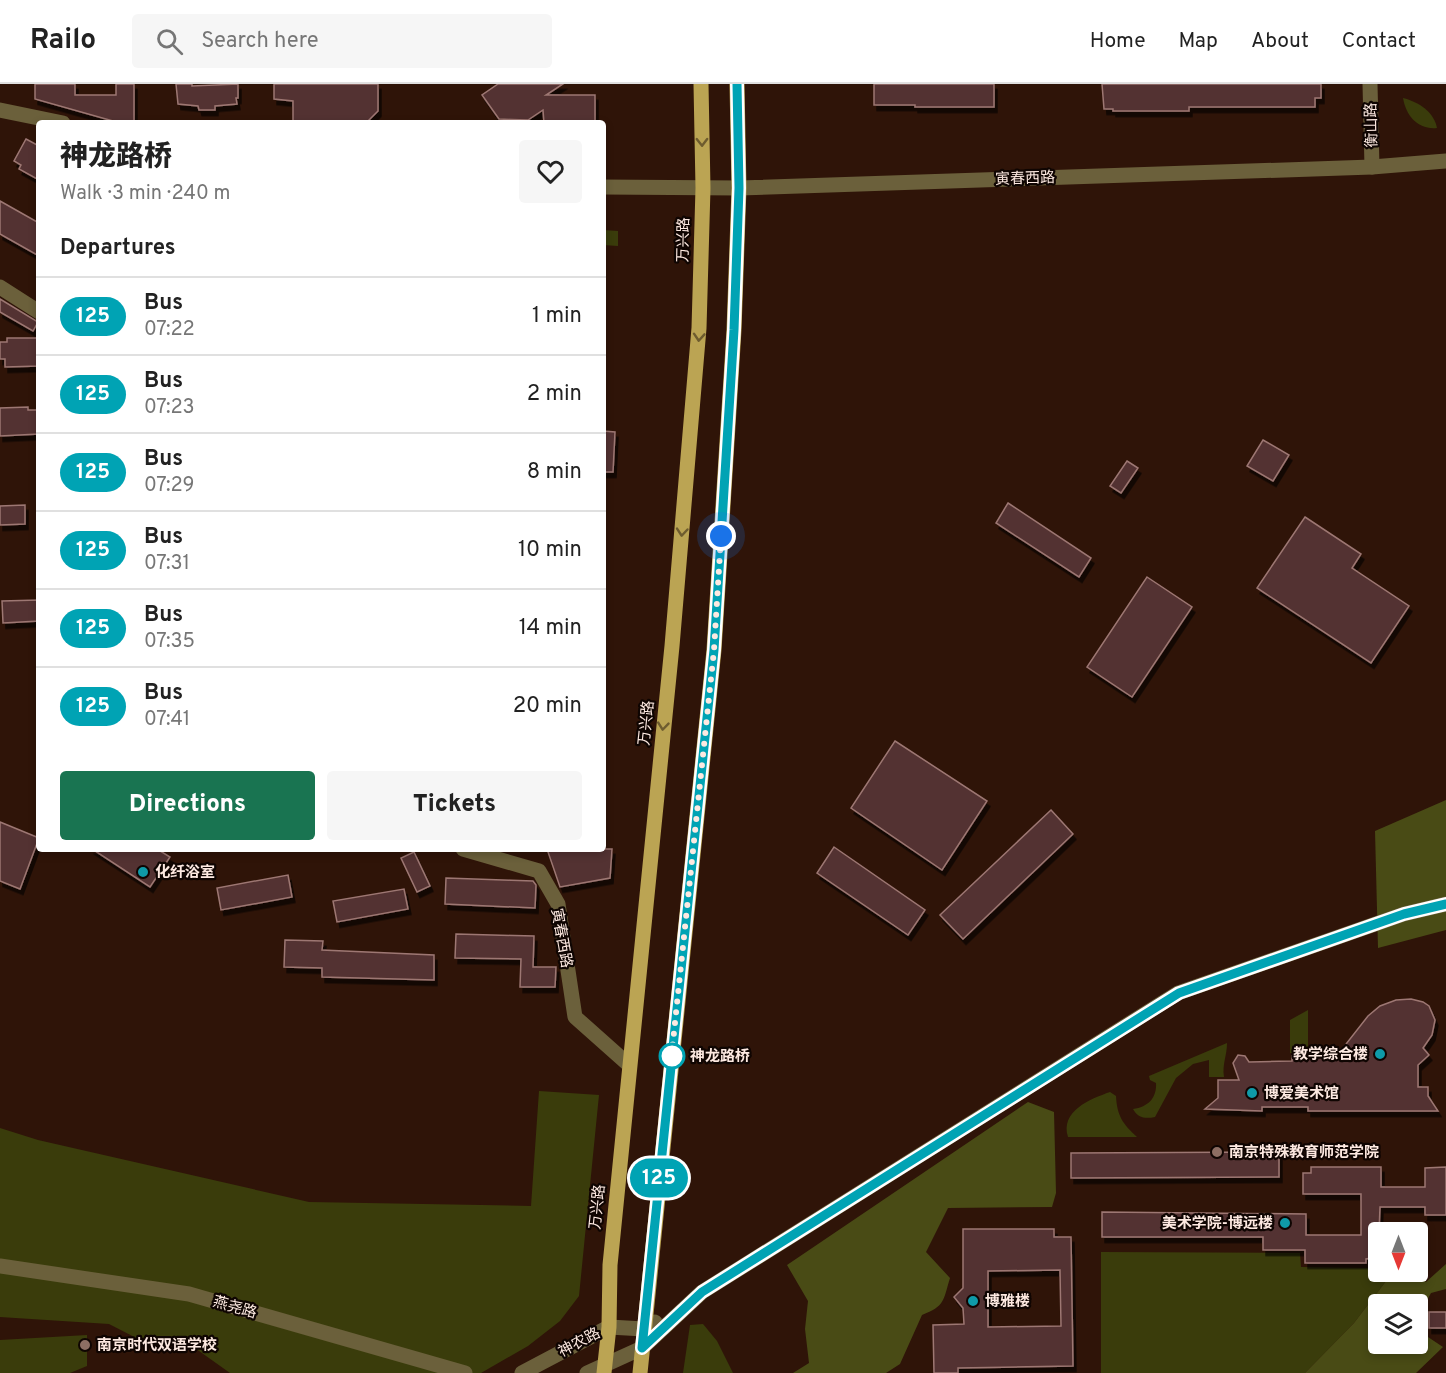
<!DOCTYPE html>
<html lang="en">
<head>
<meta charset="utf-8">
<style>
  body { margin:0; font-family:Overpass,"Noto Sans SC",sans-serif; background:#f6f6f6; color:#222; height:100vh; display:flex; flex-direction:column; font-size:22px; white-space:nowrap }
  * { box-sizing:border-box; margin:0 }
  p { font-size:20px; color:#767676 }
  .icon { flex:none; width:33px; height:33px; fill:none; stroke:currentColor; stroke-width:2; stroke-linecap:round; stroke-linejoin:round }
  .map { position:relative; flex:1; overflow:hidden }
  .panel { position:absolute; left:36px; top:36px; width:570px; height:732px; display:flex; flex-direction:column; background:#fff; border-radius:6px; box-shadow:0 3px 9px #0003 }
  .panel>* { flex:none }
  .badge { padding:0 12px; border-radius:20px; font-size:21px; line-height:39px }
  .needle { width:39px; rotate:180deg }
  .controls { position:absolute; left:1368px; top:1138px; display:grid; gap:12px }
  .controls a { display:grid; place-items:center; width:60px; height:60px; border-radius:6px; background:#fff; box-shadow:0 3px 9px #0003; font-size:30px }
  .you { position:absolute; width:30px; height:30px; margin:-15px; border:4px solid #fff; border-radius:50%; background:#1a73e8; box-shadow:0 0 0 9px #1a73e833 }
  .map>.badge { position:absolute; translate:-50% -50%; box-shadow:0 0 0 3px #fff }
  h2 { padding:0 24px; font-size:22px; line-height:54px }
  .round { display:grid; place-items:center; flex:none; width:63px; height:63px; border-radius:6px; background:#f6f6f6 }
  .overview { display:flex; align-items:center; justify-content:space-between; height:102px; padding:0 24px }
  h1 { font-size:28px; font-weight:800; line-height:45px }
  .primary-button { display:flex; gap:12px; margin-top:auto; padding:12px 24px }
  .primary-button a { flex:1; height:69px; border-radius:6px; background:#197451; color:#fff; font-size:24px; font-weight:800; line-height:69px; text-align:center }
  .primary-button a+a { background:#f6f6f6; color:#222 }
  ul { padding:0; list-style:none }
  li { display:flex; align-items:center; gap:18px; height:78px; padding:0 24px; border-top:2px solid #e0e0e0 }
  li div { flex:1 }
  li b { display:block; font-size:22px }
  li em { font-style:normal }
  li .badge { min-width:66px; font-weight:700; text-align:center }
  header { display:flex; align-items:center; gap:36px; box-sizing:border-box; height:84px; padding:0 30px; background:#fff; border-bottom:2px solid #e0e0e0 }
  header strong { font-size:28px }
  nav { display:flex; gap:33px; margin-inline-start:auto; font-size:21px }
  .search { width:420px; height:54px; background:#f6f6f6; display:flex; align-items:center; gap:15px; box-sizing:border-box; padding:0 21px; border-radius:6px; color:#767676; font-size:22px }
  .map>svg:first-child { display:block }
  .green { fill:#3a3c0b }
  .forest { fill:#494b15; fill-rule:evenodd }
  .building { fill:#533230; stroke:#9d7773; stroke-width:1.5; fill-rule:evenodd; filter:url(#shadow) }
  .lines { fill:none; stroke-linecap:round; stroke-linejoin:round }
  .minor { stroke:#6b603b; stroke-width:15 }
  .tertiary { stroke:#6b603b; stroke-width:15 }
  .primary { stroke:#bba453; stroke-width:15 }
  .oneway { stroke:#6e5c2f }
  .line-casing { stroke:#fff; stroke-width:14 }
  .line { stroke:#00a3b4; stroke-width:9 }
  .walk { stroke:#fde9e1; stroke-width:6; stroke-dasharray:0 10.8 }
  .culture-dot { fill:#0f9aa8; stroke:#0f0502; stroke-width:2 }
  .stop-dot { fill:#fff; stroke:#00a3b4; stroke-width:3 }
  .education-dot { fill:#8d6e63; stroke:#0f0502; stroke-width:2 }
  .labels { text-anchor:middle; stroke-width:4.5; stroke-linejoin:round; paint-order:stroke }
  .street-label { font-size:15px; fill:#fde9e1; stroke:#0f0502 }
  .poi-label { font-size:15px; font-weight:bold; fill:#fde9e1; stroke:#0f0502; text-anchor:start }
  .stop-label { font-size:15px; font-weight:bold; fill:#fde9e1; stroke:#0f0502; text-anchor:start }
</style>
</head>
<body>
<header>
<strong>Railo</strong>
<div class="search"><svg class="icon" aria-label="search" viewBox="0 0 24 24"><circle cx="10" cy="10" r="6"/><path d="M15 15l6 6"/></svg>Search here</div>
<nav><a>Home</a><a>Map</a><a>About</a><a>Contact</a></nav>
</header>
<div class="map">
<svg width="1446" height="1289" viewBox="0 0 1446 1289">
  <defs>
    <filter id="shadow"><feDropShadow dx="3" dy="5.5" stdDeviation="0" flood-color="#0009"/></filter>
  </defs>
  <rect width="100%" height="100%" fill="#2f1408"/>
  <g class="green">
    <path d="M1403,14C1419,18 1434,28 1437,44C1418,46 1406,32 1403,14Z"/>
    <path d="M603,146L618,147V162L603,161Z"/>
    <path d="M1308,926V969H1290V936Z"/>
    <path d="M1227,959C1227,972 1222,980 1224,993H1209V976L1193,980L1176,994L1155,1033C1145,1035 1138,1034 1133,1025C1148,1023 1157,1014 1156,999L1150,996L1149,992Z"/>
    <path d="M539,1007L599,1011L579,1212L560,1237L528,1262L481,1289H230L192,1262L148,1260L109,1240L0,1233V1044L38,1056L309,1118L531,1122Z"/>
    <path d="M1110,1008L1116,1012C1117,1032 1123,1040 1137,1053H1068C1060,1027 1090,1015 1110,1008Z"/>
    <path d="M1101,1168L1300,1169L1301,1183L1374,1184L1375,1177H1378V1188H1393L1354,1239L1305,1289H1101Z"/>
    <path d="M703,1240L717,1257L733,1289H683L690,1241Z"/>
    <path d="M87,1251V1282L70,1289H0V1256Z"/>
  </g>
  <g class="forest">
    <path d="M1446,716V846L1378,864L1375,747Z"/>
    <path d="M1028,1018L1054,1028L1056,1109L1052,1123L948,1124L926,1168L950,1194C943,1217 945,1222 922,1231L900,1280L886,1289H793L809,1279L805,1245L808,1217L787,1181Z"/>
    <path d="M1446,1180V1205L1431,1209L1419,1231L1425,1251L1443,1263L1416,1289H1305L1354,1239L1393,1188H1416L1426,1198ZM1378,1221H1418V1260H1378Z"/>
  </g>
  <g class="building">
    <path d="M35,0H75V11H116V0H134V39H120L35,15Z"/>
    <path d="M176,0H192V2L238,0V14H236L237,20L215,22V26H199L198,22L178,20Z"/>
    <path d="M274,0H378V27L366,39H293V17L274,15Z"/>
    <path d="M498,0H563L546,11H595V39H544L543,26L528,36L499,35L482,11Z"/>
    <path d="M874,0H994V23H915V21H874Z"/>
    <path d="M1102,0H1321V14H1315V23H1189V27H1113V25H1104Z"/>
    <path d="M26,55L39,62V96L19,85L21,81L14,77Z"/>
    <path d="M0,117L39,139V172L0,150Z"/>
    <path d="M0,215L38,238L33,247L0,228Z"/>
    <path d="M7,254H39V282L5,283V275H0V258H7Z"/>
    <path d="M28,323V326H39V350L0,352V324Z"/>
    <path d="M603,347L615,348L613,388H603Z"/>
    <path d="M1263,356L1289,371L1273,397L1247,382Z"/>
    <path d="M1127,377L1138,384L1121,409L1110,402Z"/>
    <path d="M1008,419L1091,474L1079,493L996,439Z"/>
    <path d="M25,421V440L0,441V422Z"/>
    <path d="M1305,433L1361,470L1352,484L1409,522L1371,579L1257,504Z"/>
    <path d="M1147,493L1192,523L1132,613L1087,583Z"/>
    <path d="M39,516V537L3,539L2,517Z"/>
    <path d="M895,657L987,717L942,786L851,724Z"/>
    <path d="M1051,726L1073,750L963,855L940,831Z"/>
    <path d="M0,738L39,754L20,805L0,797Z"/>
    <path d="M834,763L925,826L908,851L817,789Z"/>
    <path d="M92,765H157L170,773L150,803Z"/>
    <path d="M547,765H612L610,794L560,803Z"/>
    <path d="M414,768L430,802L417,808L401,774Z"/>
    <path d="M288,791L292,813L221,826L217,804Z"/>
    <path d="M446,794L533,797L536,801L535,824L445,820Z"/>
    <path d="M404,805L408,825L337,838L333,817Z"/>
    <path d="M456,850L534,852L533,883H556L555,903H520L521,875L455,874Z"/>
    <path d="M285,856L323,857L322,866L434,871V896L322,893V884L284,883Z"/>
    <path d="M1411,915L1423,918L1429,922L1435,936L1432,951L1423,964L1429,971L1418,981V1003H1428V1012L1438,1027H1308V1023H1262V1027L1205,1025L1218,1014V996H1239L1233,979L1238,971L1245,972L1249,978L1292,977V972H1326L1343,964L1368,932L1380,922L1396,916Z"/>
    <path d="M1279,1068V1093L1071,1094V1069Z"/>
    <path d="M1311,1083H1381V1103H1425V1084L1446,1083V1131H1425V1123H1380L1378,1173L1366,1175V1179H1305V1166H1263V1153H1102V1128L1306,1130V1151H1361V1110H1303V1089H1311Z"/>
    <path d="M963,1145H1054V1153H1071L1073,1282L958,1284V1289H934L933,1241L964,1240L963,1224L954,1213L963,1204ZM1060,1186L1061,1242L988,1243V1187Z"/>
    <rect x="1429" y="1228" width="17" height="16"/>
  </g>
  <g class="lines">
    <g class="minor">
      <path d="M0,203L39,228"/>
      <path d="M463,765L539,787L558,820L575,933L629,981"/>
      <path d="M0,1182L189,1210L465,1289"/>
    </g>
    <g class="tertiary">
      <path d="M1370,0L1372,83"/>
      <path d="M0,26L63,39"/>
      <path d="M603,103L739,104L1372,83L1446,77"/>
      <path d="M522,1289L609,1243L644,1245L655,1238"/>
      <path d="M587,1289L642,1264L702,1208L1178,909L1404,830L1446,820"/>
    </g>
    <g class="primary">
      <path d="M604,1289L609,1243L610,1181L672,562L699,244L703,104L701,0"/>
      <path d="M640,1289L714,566L734,246L739,104L737,0"/>
    </g>
  </g>
  <defs><path id="oneway-chevron" d="M-2-3.5L2.5 0L-2 3.5" fill="none" stroke-width="1.6" stroke-linecap="round" stroke-linejoin="round" transform="scale(1.5)"/></defs>
  <g class="oneway">
    <use href="#oneway-chevron" transform="translate(702 58) rotate(89)"/>
    <use href="#oneway-chevron" transform="translate(699 253) rotate(94)"/>
    <use href="#oneway-chevron" transform="translate(682 448) rotate(95)"/>
    <use href="#oneway-chevron" transform="translate(663 642) rotate(96)"/>
  </g>
  <g class="lines">
    <defs>
      <path id="line" d="M737,0L739,104L734,246L714,566L642,1264L702,1208L1179,909L1404,830L1446,820"/>
    </defs>
    <use href="#line" class="line-casing"/>
    <use href="#line" class="line"/>
    <path class="walk" d="M672,972L671,977L714,566L721,452"/>
  </g>
  <g class="culture-dot">
    <circle cx="143" cy="788" r="6"/>
    <circle cx="1380" cy="970" r="6"/>
    <circle cx="1252" cy="1009" r="6"/>
    <circle cx="1285" cy="1139" r="6"/>
    <circle cx="973" cy="1217" r="6"/>
  </g>
  <circle class="stop-dot" cx="672" cy="972" r="12"/>
  <g class="education-dot">
    <circle cx="1217" cy="1068" r="6"/>
    <circle cx="85" cy="1261" r="6"/>
  </g>
  <g class="labels">
    <g class="street-label">
      <text transform="translate(1371 41) rotate(-91)" y="5">衡山路</text>
      <text transform="translate(1025 94) rotate(-2)" y="5">寅春西路</text>
      <text transform="translate(683 156) rotate(-89)" y="5">万兴路</text>
      <text transform="translate(646 639) rotate(-84)" y="5">万兴路</text>
      <text transform="translate(562 854) rotate(80)" y="5">寅春西路</text>
      <text transform="translate(597 1123) rotate(-84)" y="5">万兴路</text>
      <text transform="translate(235 1223) rotate(16)" y="5">燕尧路</text>
      <text transform="translate(579 1258) rotate(-28)" y="5">神农路</text>
    </g>
    <g class="poi-label">
      <text x="155" y="793">化纤浴室</text>
      <text x="1368" y="975" text-anchor="end">教学综合楼</text>
      <text x="1264" y="1014">博爱美术馆</text>
      <text x="1229" y="1073">南京特殊教育师范学院</text>
      <text x="1273" y="1144" text-anchor="end">美术学院-博远楼</text>
      <text x="985" y="1222">博雅楼</text>
      <text x="97" y="1266">南京时代双语学校</text>
    </g>
    <g class="stop-label">
      <text x="690" y="977">神龙路桥</text>
    </g>
  </g>
</svg>
<div class="controls">
<a><svg class="needle" viewBox="-14 -14 28 28"><path d="M0-13l5 13h-10z" fill="#e53935"/><path d="M0 13l5-13h-10z" fill="#767676"/></svg></a>
<a><svg class="icon" aria-label="layers" viewBox="0 0 24 24"><path d="M12 4l9 5-9 5-9-5zM3 14l9 5 9-5"/></svg></a>
</div>
<div class="you" style="left:721px;top:452px"></div>
<b class="badge" style="left:659px;top:1094px;background:#00a3b4;color:#fff">125</b>
<section class="panel">
<div class="overview"><div><h1>神龙路桥</h1><p>Walk · 3 min · 240 m</p></div><a class="round"><svg class="icon" aria-label="heart" viewBox="0 0 24 24"><path d="M12 20l-8-8c-3-5 5-10 8-4 3-6 11-1 8 4z"/></svg></a></div>
<h2>Departures</h2>
<ul>
<li><span class="badge" style="background:#00a3b4;color:#fff">125</span><div><b>Bus</b><p>07:22</p></div><em>1 min</em></li>
<li><span class="badge" style="background:#00a3b4;color:#fff">125</span><div><b>Bus</b><p>07:23</p></div><em>2 min</em></li>
<li><span class="badge" style="background:#00a3b4;color:#fff">125</span><div><b>Bus</b><p>07:29</p></div><em>8 min</em></li>
<li><span class="badge" style="background:#00a3b4;color:#fff">125</span><div><b>Bus</b><p>07:31</p></div><em>10 min</em></li>
<li><span class="badge" style="background:#00a3b4;color:#fff">125</span><div><b>Bus</b><p>07:35</p></div><em>14 min</em></li>
<li><span class="badge" style="background:#00a3b4;color:#fff">125</span><div><b>Bus</b><p>07:41</p></div><em>20 min</em></li>
</ul>
<div class="primary-button"><a>Directions</a><a>Tickets</a></div>
</section>
</div>
</body>
</html>
